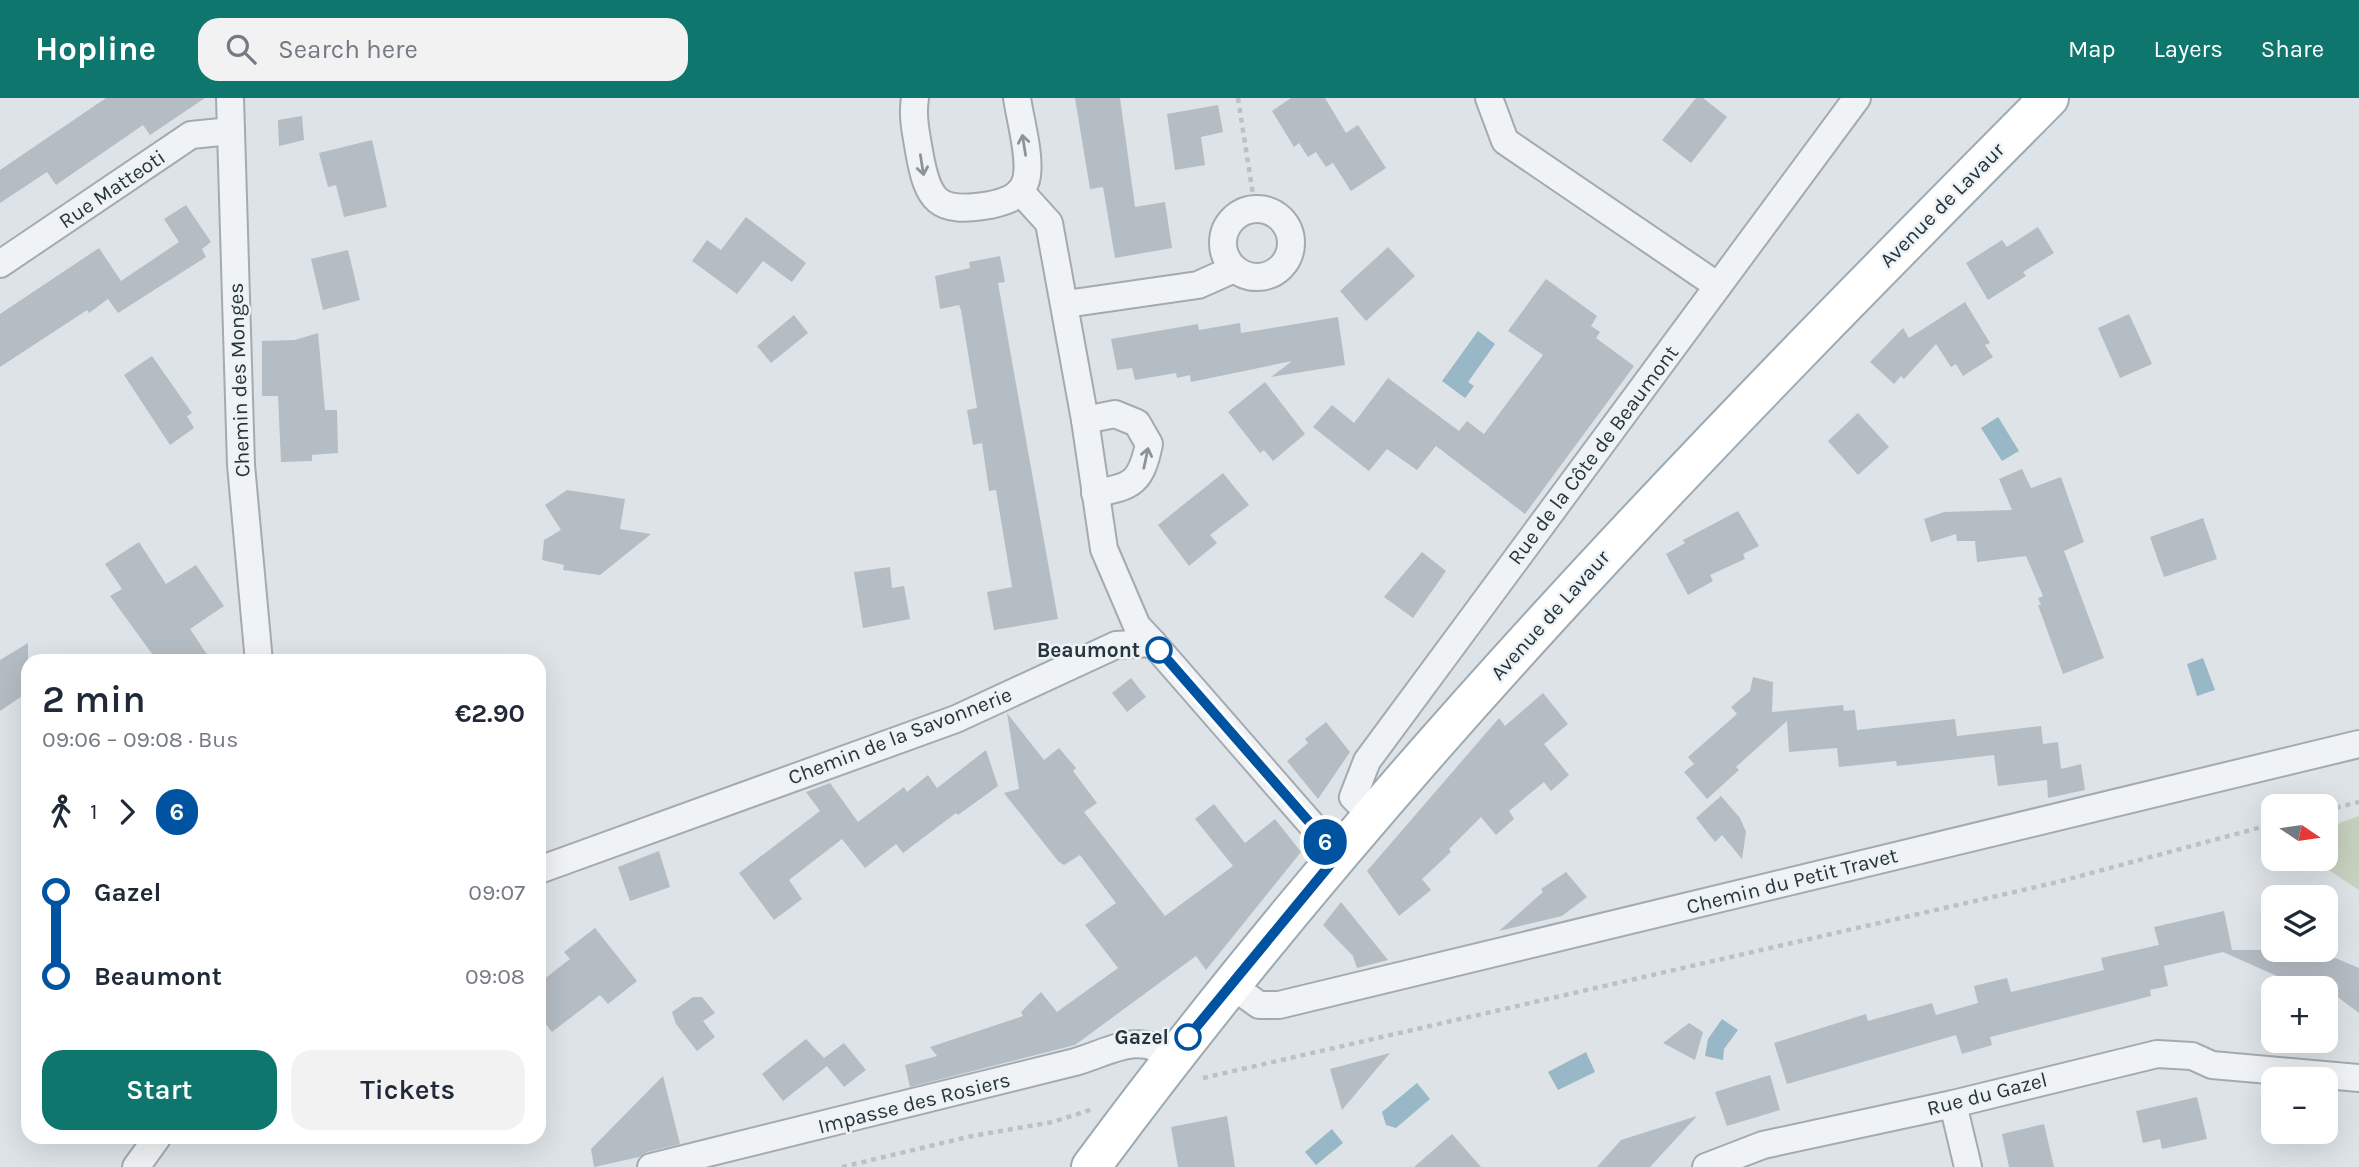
<!DOCTYPE html>
<html lang="en">
<head>
<meta charset="utf-8">
<style>
  body { margin:0; font-family:Karla,sans-serif; background:#f2f2f3; color:#1f2937; height:100vh; display:flex; flex-direction:column; font-size:26px; white-space:nowrap }
  * { box-sizing:border-box; margin:0 }
  p { font-size:23px; color:#747a83 }
  .icon { flex:none; width:38px; height:38px; fill:none; stroke:currentColor; stroke-width:2; stroke-linecap:round; stroke-linejoin:round }
  .map { position:relative; flex:1; overflow:hidden }
  .drawer { position:absolute; left:21px; top:556px; width:525px; height:490px; display:flex; flex-direction:column; background:#fff; border-radius:21px; box-shadow:0 7px 28px #0002 }
  .drawer>* { flex:none }
  .badge { padding:0 14px; border-radius:23px; font-size:24px; line-height:46px }
  .needle { width:46px; rotate:103deg }
  .controls { position:absolute; left:2261px; top:696px; display:grid; gap:14px }
  .controls a { display:grid; place-items:center; width:77px; height:77px; border-radius:14px; background:#fff; box-shadow:0 7px 28px #0002; font-size:35px }
  .map>.badge { position:absolute; translate:-50% -50%; box-shadow:0 0 0 4px #fff }
  .legs { display:flex; align-items:center; gap:10px; height:77px; padding:0 21px; font-size:23px }
  .legs p { margin-inline-start:auto }
  .overview { display:flex; align-items:center; justify-content:space-between; height:119px; padding:0 21px }
  h1 { font-size:38px; font-weight:600; line-height:52px }
  .primary-button { display:flex; gap:14px; margin-top:auto; padding:14px 21px }
  .primary-button a { flex:1; height:80px; border-radius:21px; background:#0f766e; color:#fff; font-size:28px; font-weight:600; line-height:80px; text-align:center }
  .primary-button a+a { background:#f2f2f3; color:#1f2937 }
  ul { padding:0 21px; list-style:none }
  li { display:flex; align-items:center; gap:24px; height:84px; font-size:26px }
  li i { display:grid; place-items:center; width:10px; height:100%; margin:0 9px; background:currentColor }
  li i::after { content:''; width:18px; height:18px; margin:-9px; border:5px solid; border-radius:50%; background:#fff }
  li p { margin-inline-start:auto }
  li:first-child i { background:linear-gradient(#0000 50%,currentColor 0) }
  li:last-child i { background:linear-gradient(currentColor 50%,#0000 0) }
  header { display:flex; align-items:center; gap:42px; box-sizing:border-box; height:98px; padding:0 35px; background:#0f766e; color:#fff }
  header strong { font-size:33px }
  nav { display:flex; gap:38px; margin-inline-start:auto; font-size:24px }
  .search { width:490px; height:63px; background:#f2f2f3; display:flex; align-items:center; gap:18px; box-sizing:border-box; padding:0 24px; border-radius:21px; color:#747a83; font-size:26px }
  .map>svg:first-child { display:block }
  .green { fill:#c7d1bf }
  .water { fill:#98b8c7 }
  .building { fill:#b5bdc4 }
  .lines { fill:none; stroke-linecap:round; stroke-linejoin:round }
  .minor-casing { stroke:#a3abb1; stroke-width:30 }
  .primary-casing { stroke:#9daab3; stroke-width:42 }
  .path { stroke:#bcc1c5; stroke-width:4.5; stroke-dasharray:5 5; stroke-linecap:butt }
  .minor { stroke:#f0f3f5; stroke-width:26 }
  .primary { stroke:#fff; stroke-width:38 }
  .oneway { stroke:#8c949a }
  .line-1-casing { stroke:#fff; stroke-width:16 }
  .line-1 { stroke:#0053a0; stroke-width:10 }
  .stop-1-dot { fill:#fff; stroke:#0053a0; stroke-width:3.5 }
  .labels { text-anchor:middle; stroke-width:5; stroke-linejoin:round; paint-order:stroke }
  .street-label { font-size:21px; fill:#27343e; stroke:#edf2f5 }
  .stop-label { font-size:21px; font-weight:bold; fill:#27343e; stroke:#edf2f5; text-anchor:end }
</style>
</head>
<body>
<header>
<strong>Hopline</strong>
<div class="search"><svg class="icon" aria-label="search" viewBox="0 0 24 24"><circle cx="10" cy="10" r="6"/><path d="M15 15l6 6"/></svg>Search here</div>
<nav><a>Map</a><a>Layers</a><a>Share</a></nav>
</header>
<div class="map">
<svg width="2359" height="1069" viewBox="0 0 2359 1069">
  <rect width="100%" height="100%" fill="#dde3e7"/>
  <path class="green" d="M2359,718V792L2312,761H2326V730Z"/>
  <g class="water">
    <path d="M1478,233L1495,246L1468,284L1474,288L1465,300L1442,283Z"/>
    <path d="M1998,319L2019,353L2002,363L1981,330Z"/>
    <path d="M2203,560L2215,592L2197,598L2187,566Z"/>
    <path d="M1722,921L1738,932L1724,951L1723,962L1705,958L1708,941Z"/>
    <path d="M1586,954L1595,974L1558,992L1548,974Z"/>
    <path d="M1417,985L1430,1001L1396,1030L1386,1027L1382,1014Z"/>
    <path d="M1332,1031L1343,1045L1316,1067L1305,1054Z"/>
  </g>
  <g class="building">
    <path d="M106,0H205L150,37L143,27L56,87L47,74L0,105V72Z"/>
    <path d="M1075,0H1120L1135,109L1165,104L1172,150L1115,160L1103,89L1090,91Z"/>
    <path d="M1291,0H1325L1346,35L1358,27L1386,70L1351,93L1333,65L1326,69L1316,54L1308,59L1299,45L1294,49L1272,13Z"/>
    <path d="M1696,0H1703L1727,19L1691,65L1662,42Z"/>
    <path d="M1218,7L1223,34L1201,39L1205,67L1175,72L1167,16Z"/>
    <path d="M302,18L304,42L279,48L278,22Z"/>
    <path d="M372,42L387,109L344,119L336,87L328,89L319,55Z"/>
    <path d="M186,107L211,144L202,151L206,159L118,215L108,201L89,215L87,212L0,269V216L99,150L121,183L179,144L164,121Z"/>
    <path d="M746,119L806,165L792,184L763,163L737,196L692,163L707,142L721,152Z"/>
    <path d="M2038,129L2054,155L2023,174L2026,178L1988,202L1966,165L2002,142L2007,149Z"/>
    <path d="M1388,149L1415,178L1366,223L1340,193Z"/>
    <path d="M348,152L360,202L323,212L311,161Z"/>
    <path d="M1000,158L1005,184L998,185L1058,521L994,532L987,494L1012,489L996,392L989,393L982,345L973,347L967,312L977,310L961,212L959,207L940,211L935,178L970,170L969,164Z"/>
    <path d="M1546,181L1597,218L1591,228L1600,234L1596,240L1634,268L1525,416L1436,348L1417,372L1387,351L1369,373L1313,329L1332,307L1354,325L1388,280L1459,333L1467,323L1484,336L1543,257L1508,233Z"/>
    <path d="M1965,204L1990,245L1985,247L1993,259L1963,278L1956,266L1951,269L1936,246L1904,281L1901,278L1894,286L1870,264L1903,230L1909,240Z"/>
    <path d="M2129,216L2152,266L2120,280L2098,230Z"/>
    <path d="M794,217L808,235L771,265L757,248Z"/>
    <path d="M1338,219L1345,267L1271,279L1292,263L1191,284L1190,277L1177,280L1176,275L1135,282L1132,270L1117,272L1111,241L1198,226L1199,232L1240,225L1241,235Z"/>
    <path d="M318,235L325,312H337L338,355L312,357V363L281,364L278,298H262V243L295,242Z"/>
    <path d="M152,258L192,315L187,318L194,330L170,347L124,277Z"/>
    <path d="M1265,284L1305,336L1273,363L1264,352L1260,355L1228,314Z"/>
    <path d="M1858,315L1889,349L1858,377L1828,343Z"/>
    <path d="M2022,371L2031,390L2061,379L2084,444L2064,453L2104,560L2063,576L2038,507H2041L2038,500L2043,498L2026,458L1977,464L1975,443H1957L1956,436L1931,444L1924,421L1944,414L2012,412L1999,381Z"/>
    <path d="M1223,375L1249,407L1210,437L1217,445L1189,468L1158,427Z"/>
    <path d="M567,392L625,401L620,431L651,436L600,477L563,472L564,467L542,462L544,442L561,432L545,407Z"/>
    <path d="M1738,413L1759,448L1743,456L1745,461L1710,477L1713,483L1688,497L1666,456L1685,445L1683,442Z"/>
    <path d="M2203,420L2217,461L2164,479L2150,439Z"/>
    <path d="M139,444L166,486L196,467L224,508L190,531L212,564H158L110,498L122,491L105,466Z"/>
    <path d="M1422,454L1446,473L1413,520L1384,499Z"/>
    <path d="M890,469L892,490L904,488L910,521L863,530L854,474Z"/>
    <path d="M28,545V594L0,613V562Z"/>
    <path d="M1753,579L1773,584L1772,614L1843,607L1844,613L1855,612L1857,632L1955,621L1957,638L2041,628L2043,646L2058,644L2061,671L2081,666L2085,692L2048,700L2047,682L1998,688L1994,657L1897,668L1896,663L1839,669L1837,650L1789,654L1787,623L1736,669L1739,672L1707,701L1684,674L1694,666L1688,659L1737,616L1731,609L1750,593Z"/>
    <path d="M1131,580L1146,599L1127,614L1112,595Z"/>
    <path d="M1543,595L1568,626L1544,646L1569,677L1551,693L1544,684L1509,713L1514,721L1496,737L1481,719L1449,751L1451,754L1422,781L1431,792L1399,818L1367,773L1499,620L1505,628Z"/>
    <path d="M1007,615L1044,662L1059,650L1076,670L1073,673L1097,705L1084,714L1165,818L1233,768L1195,721L1214,706L1245,745L1275,721L1301,754L1206,872L1196,858L1075,947L910,989L905,967L937,958L930,949L1023,918L1021,914L1041,894L1057,914L1118,870L1085,827L1116,805L1080,757L1064,767L1058,763L1004,695L1019,691Z"/>
    <path d="M1326,624L1350,654L1318,701L1287,663L1308,645L1305,641Z"/>
    <path d="M986,652L998,688L958,717L956,715L903,755L896,746L865,770L842,741L789,782L802,801L774,822L739,775L820,713L806,694L830,685L858,724L904,689L907,694L928,677L937,690Z"/>
    <path d="M1721,698L1740,720L1746,734L1742,761L1722,737L1715,744L1696,720Z"/>
    <path d="M659,753L670,789L630,803L618,769Z"/>
    <path d="M1566,774L1587,799L1562,818L1499,833L1543,794L1541,791Z"/>
    <path d="M1341,804L1388,862L1357,870L1353,858L1323,827Z"/>
    <path d="M2224,813L2232,852H2316L2359,870V915L2327,891H2306L2223,854L2164,868L2163,864L2168,888L2150,892L2151,898L1990,939L1992,947L1962,956L1956,937L1787,986L1774,945L1866,916L1868,923L1932,905L1936,917L1978,905L1974,888L2007,880L2011,894L2104,872L2101,860L2159,847L2154,829Z"/>
    <path d="M595,830L637,883L608,906L600,897L552,934L539,917V885L570,861L564,854Z"/>
    <path d="M693,899H702L715,915L703,923L715,939L697,953L676,926L672,914Z"/>
    <path d="M1689,925L1703,934L1695,962L1663,945Z"/>
    <path d="M806,941L824,960L844,945L866,972L844,989L827,968L783,1003L762,976Z"/>
    <path d="M1390,955L1342,1012L1330,971Z"/>
    <path d="M1770,977L1780,1012L1727,1028L1715,994Z"/>
    <path d="M663,978L680,1046L647,1054L639,1059L594,1069L591,1051Z"/>
    <path d="M2197,999L2207,1041L2162,1051L2160,1041L2143,1045L2136,1013Z"/>
    <path d="M1227,1018L1235,1069H1178L1171,1029Z"/>
    <path d="M1697,1018L1650,1069H1597L1621,1042Z"/>
    <path d="M2044,1026L2054,1069H2009L2002,1036Z"/>
    <path d="M1452,1036L1481,1069H1414Z"/>
  </g>
  <g class="lines">
    <defs>
      <g id="minor">
        <path d="M230,0L241,367L259,564"/>
        <path d="M915,0C912,18 916,35 919,53C928,104 937,116 990,107C1004,104 1019,100 1025,85C1033,66 1020,21 1017,0"/>
        <path d="M1489,0L1505,43L1718,188"/>
        <path d="M1020,93L1049,125L1085,322L1104,451L1137,528L1153,545"/>
        <circle cx="1257" cy="145" r="34"/>
        <path d="M0,166L191,37L231,33"/>
        <path d="M1066,206L1198,187L1234,171"/>
        <path d="M1085,322L1115,316L1137,325L1149,346C1141,384 1133,389 1095,395"/>
        <path d="M1371,717L1353,699L1367,663L1857,0"/>
        <path d="M539,772L956,621L1116,547L1153,545L1338,757"/>
        <path d="M1230,886L1259,907H1279L2359,646"/>
        <path d="M1953,1006L1968,1069"/>
        <path d="M136,1069L157,1040"/>
        <path d="M651,1069L1075,964C1112,953 1139,933 1172,959"/>
        <path d="M1706,1069L1763,1047L1953,1006L2157,956L2192,958L2212,967L2359,980"/>
      </g>
      <path id="primary" d="M1091,1069C1376,683 1711,340 2049,0"/>
    </defs>
    <use href="#minor" class="minor-casing"/>
    <use href="#primary" class="primary-casing"/>
    <g class="path">
      <path d="M1238,0L1255,110"/>
      <path d="M2326,712L2359,704"/>
      <path d="M1203,980L2058,784L2273,726"/>
      <path d="M842,1069L972,1038L1053,1024L1093,1011"/>
    </g>
    <use href="#minor" class="minor"/>
    <use href="#primary" class="primary"/>
  </g>
  <defs><path id="oneway-shaft" d="M-6 0H5M1.5-3L5.5 0L1.5 3" fill="none" stroke-width="1.6" stroke-linecap="round" stroke-linejoin="round" transform="scale(1.75)"/></defs>
  <g class="oneway">
    <use href="#oneway-shaft" transform="translate(1024 47) rotate(-99)"/>
    <use href="#oneway-shaft" transform="translate(922 67) rotate(81)"/>
    <use href="#oneway-shaft" transform="translate(1146 360) rotate(-78)"/>
  </g>
  <g class="lines">
    <defs>
      <path id="line-1" d="M1159,552L1338,757L1188,939"/>
    </defs>
    <use href="#line-1" class="line-1-casing"/>
    <use href="#line-1" class="line-1"/>
  </g>
  <g class="stop-1-dot">
    <circle cx="1159" cy="552" r="12"/>
    <circle cx="1188" cy="939" r="12"/>
  </g>
  <g class="labels">
    <g class="street-label">
      <text transform="translate(112 91) rotate(-34)" y="7">Rue Matteoti</text>
      <text transform="translate(1942 107) rotate(-45)" y="7">Avenue de Lavaur</text>
      <text transform="translate(239 282) rotate(-92)" y="7">Chemin des Monges</text>
      <text transform="translate(1593 357) rotate(-53)" y="7">Rue de la Côte de Beaumont</text>
      <text transform="translate(1550 517) rotate(-48)" y="7">Avenue de Lavaur</text>
      <text transform="translate(900 638) rotate(-21)" y="7">Chemin de la Savonnerie</text>
      <text transform="translate(1792 783) rotate(-14)" y="7">Chemin du Petit Travet</text>
      <text transform="translate(1987 996) rotate(-14)" y="7">Rue du Gazel</text>
      <text transform="translate(914 1005) rotate(-14)" y="7">Impasse des Rosiers</text>
    </g>
    <g class="stop-label">
      <text x="1140" y="559">Beaumont</text>
      <text x="1169" y="946">Gazel</text>
    </g>
  </g>
</svg>
<div class="controls">
<a><svg class="needle" viewBox="-14 -14 28 28"><path d="M0-13l5 13h-10z" fill="#e53935"/><path d="M0 13l5-13h-10z" fill="#747a83"/></svg></a>
<a><svg class="icon" aria-label="layers" viewBox="0 0 24 24"><path d="M12 4l9 5-9 5-9-5zM3 14l9 5 9-5"/></svg></a>
<a>+</a>
<a>−</a>
</div>
<b class="badge" style="left:1325px;top:744px;background:#0053a0;color:#fff">6</b>
<section class="drawer">
<div class="overview"><div><h1>2 min</h1><p>09:06 – 09:08 · Bus</p></div><b>€2.90</b></div>
<div class="legs"><svg class="icon" aria-label="walk" viewBox="0 0 24 24"><circle cx="13" cy="4" r="2"/><path d="M13 8l-2 6 4 7M11 14l-3 7M7 12l3-4h3l4 4"/></svg>1<svg class="icon" aria-label="forward" viewBox="0 0 24 24"><path d="M9 5l7 7-7 7"/></svg><b class="badge" style="background:#0053a0;color:#fff">6</b></div>
<ul>
<li><i style="color:#0053a0"></i><b>Gazel</b><p>09:07</p></li>
<li><i style="color:#0053a0"></i><b>Beaumont</b><p>09:08</p></li>
</ul>
<div class="primary-button"><a>Start</a><a>Tickets</a></div>
</section>
</div>
</body>
</html>
